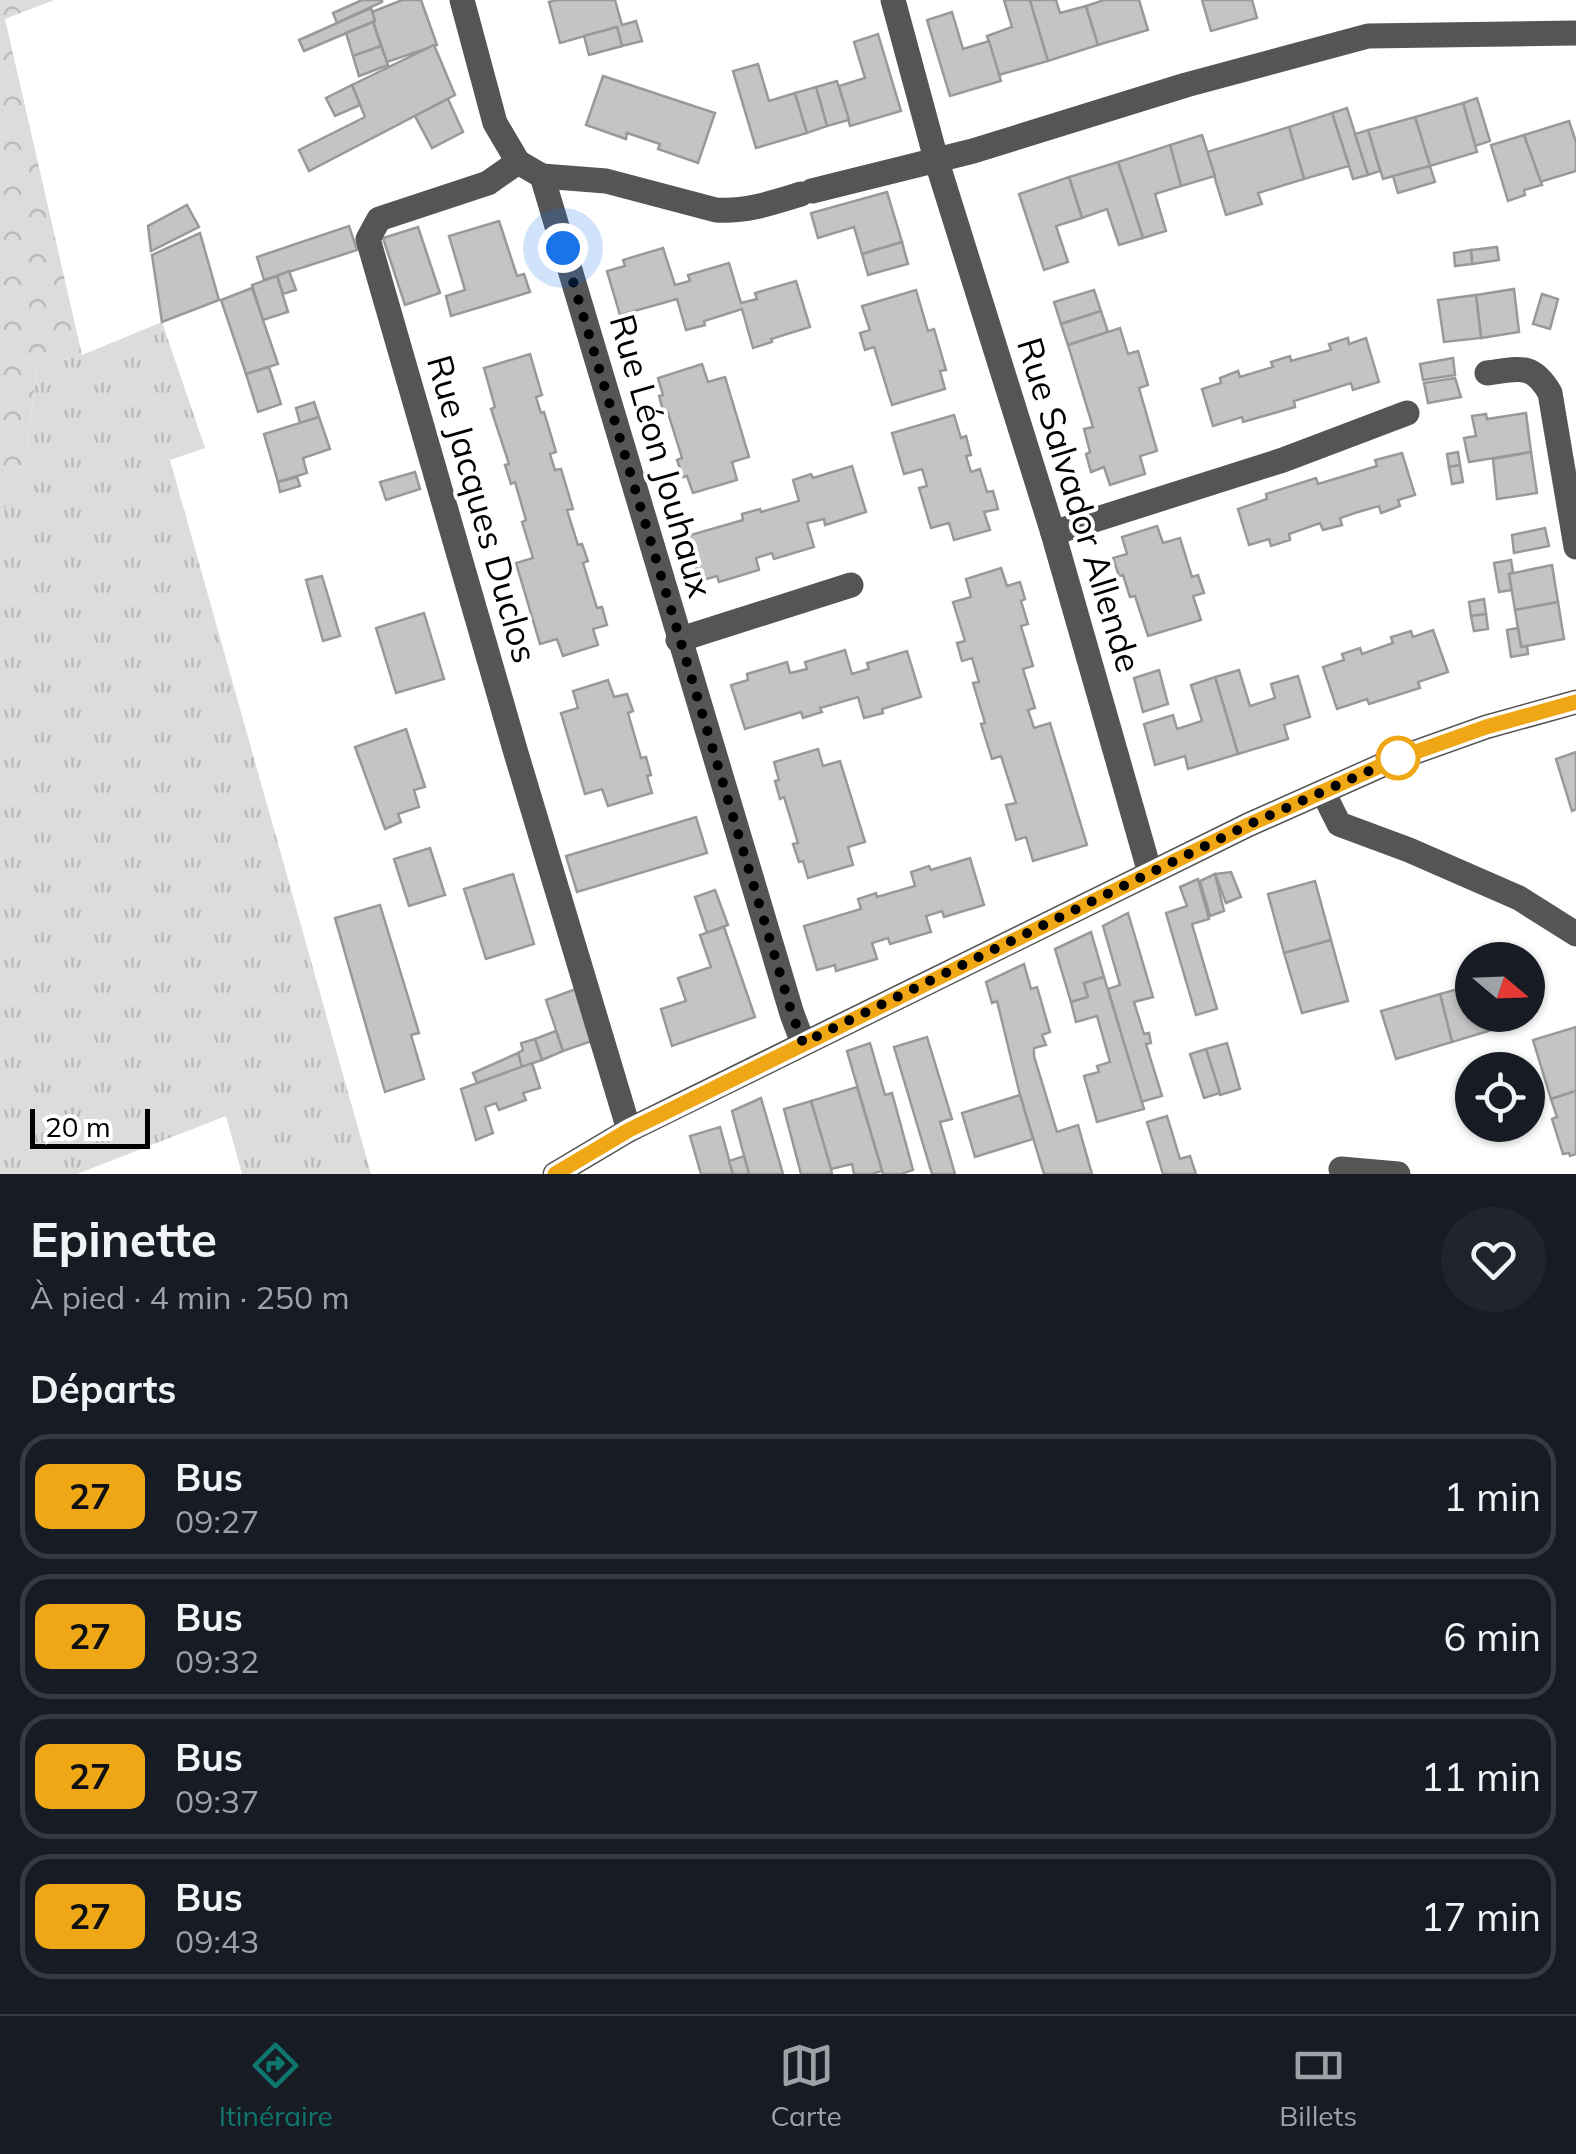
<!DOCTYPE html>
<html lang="fr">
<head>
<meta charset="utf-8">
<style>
  body { margin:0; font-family:Mulish,sans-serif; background:#20242c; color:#f1f3f6; height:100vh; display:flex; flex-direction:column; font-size:38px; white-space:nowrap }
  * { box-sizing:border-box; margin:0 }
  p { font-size:32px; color:#9ea1a6 }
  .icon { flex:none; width:55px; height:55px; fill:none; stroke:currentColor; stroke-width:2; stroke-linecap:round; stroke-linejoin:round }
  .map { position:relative; height:1174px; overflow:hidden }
  .sheet { display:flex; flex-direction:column; background:#171b24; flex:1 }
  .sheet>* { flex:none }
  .badge { padding:0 20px; border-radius:15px; font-size:35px; line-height:65px }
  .needle { width:65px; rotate:109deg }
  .buttons { position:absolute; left:1455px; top:942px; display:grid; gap:20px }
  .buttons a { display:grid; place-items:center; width:90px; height:90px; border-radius:50%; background:#171b24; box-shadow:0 2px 8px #0004; font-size:50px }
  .scale { position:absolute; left:30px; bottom:25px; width:120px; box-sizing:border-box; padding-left:10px; border:5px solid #000; border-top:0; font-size:28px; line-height:35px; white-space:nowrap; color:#000; -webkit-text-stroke:8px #fff; paint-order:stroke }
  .you { position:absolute; width:50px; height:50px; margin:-25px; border:8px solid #fff; border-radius:50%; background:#1a73e8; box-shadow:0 0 0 15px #1a73e833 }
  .map>.badge { position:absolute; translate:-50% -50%; box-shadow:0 0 0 5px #fff }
  h2 { padding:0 30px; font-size:38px; line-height:90px }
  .round { display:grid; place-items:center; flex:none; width:105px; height:105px; border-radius:52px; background:#20242c }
  .summary { display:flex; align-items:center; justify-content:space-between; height:170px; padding:0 30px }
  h1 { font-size:48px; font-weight:700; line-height:75px }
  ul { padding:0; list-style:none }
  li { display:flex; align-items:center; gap:30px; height:125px; margin:0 20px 15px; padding:0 10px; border:5px solid #363941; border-radius:30px }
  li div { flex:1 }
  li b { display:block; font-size:38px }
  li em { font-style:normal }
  li .badge { min-width:110px; font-weight:700; text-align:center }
  .tabs { display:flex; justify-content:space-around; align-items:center; height:140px; border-top:2px solid #363941; background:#171b24; font-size:28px; color:#9ea1a6 }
  .tabs a { display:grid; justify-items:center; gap:5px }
  .tabs .on { color:#0f766e }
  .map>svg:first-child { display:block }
  .grass { fill:url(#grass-tufts) }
  .forest { fill:url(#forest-crowns) }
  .building { fill:#c4c4c4; stroke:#999; stroke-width:2.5 }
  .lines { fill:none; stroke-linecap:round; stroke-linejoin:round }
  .minor { stroke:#555; stroke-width:25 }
  .line-casing { stroke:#fff; stroke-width:22 }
  .line { stroke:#efa715; stroke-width:15 }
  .walk { stroke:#000; stroke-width:10; stroke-dasharray:0 18 }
  .stop-dot { fill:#fff; stroke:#efa715; stroke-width:5 }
  .labels { text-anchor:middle; stroke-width:8; stroke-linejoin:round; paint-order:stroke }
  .street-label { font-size:35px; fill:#000; stroke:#fff }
</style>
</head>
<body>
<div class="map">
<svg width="1576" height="1174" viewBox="0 0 1576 1174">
  <defs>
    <pattern id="grass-tufts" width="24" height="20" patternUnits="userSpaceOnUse" patternTransform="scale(2.5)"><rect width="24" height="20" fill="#dcdcdc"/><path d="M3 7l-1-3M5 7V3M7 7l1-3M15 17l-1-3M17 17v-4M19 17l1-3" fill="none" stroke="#bbb"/></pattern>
    <pattern id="forest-crowns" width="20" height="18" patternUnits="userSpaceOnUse" patternTransform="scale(2.5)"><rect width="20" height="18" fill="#dcdcdc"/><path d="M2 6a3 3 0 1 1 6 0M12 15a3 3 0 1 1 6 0" fill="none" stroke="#bbb"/></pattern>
  </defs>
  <rect width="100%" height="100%" fill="#fff"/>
  <path class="grass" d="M162,322L205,448L170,460L371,1174H242L226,1116L77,1174H0V520L26,458L37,367L82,355Z"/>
  <path class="forest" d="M0,0H54L5,19L82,355L37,367L26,458L0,520Z"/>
  <g class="building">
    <path d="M362,0H382V2L337,23L333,13Z"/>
    <path d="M402,0H421L437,45L387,62L373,22L375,21L372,12Z"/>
    <path d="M557,0H615L622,25L636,21L642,41L622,46L617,27L560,43L549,2Z"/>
    <path d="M1004,0H1030L1048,61L999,75L987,36L1012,27Z"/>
    <path d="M1030,0H1056L1060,13L1086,6L1098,45L1048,61Z"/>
    <path d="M1104,0H1139L1148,30L1098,45L1086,6Z"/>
    <path d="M1202,0H1252L1257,18L1211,31Z"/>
    <path d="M371,8L375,21L304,51L299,40Z"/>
    <path d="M952,12L963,49L989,41L1001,81L950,96L927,20Z"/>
    <path d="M373,22L381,46L353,56L346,33Z"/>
    <path d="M617,27L622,46L589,55L584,36Z"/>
    <path d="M878,34L901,111L850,126L839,86L865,78L854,42Z"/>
    <path d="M434,45L455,95L309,171L299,150L365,117L352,85Z"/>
    <path d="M381,46L388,65L359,76L353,56Z"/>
    <path d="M758,64L769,101L795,93L807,133L756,148L733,71Z"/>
    <path d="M603,76L715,113L698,163L658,149L660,144L627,133L626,139L586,125Z"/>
    <path d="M837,81L849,120L827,126L816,87Z"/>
    <path d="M352,85L360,105L335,116L326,98Z"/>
    <path d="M816,87L827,126L807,133L795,93Z"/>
    <path d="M1477,98L1490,141L1475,146L1463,103Z"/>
    <path d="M448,99L463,132L432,148L415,116Z"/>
    <path d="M1463,103L1477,152L1430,166L1415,117Z"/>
    <path d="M1347,108L1368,175L1353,179L1332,113Z"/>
    <path d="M1332,113L1349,166L1304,179L1289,127Z"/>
    <path d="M1415,117L1430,166L1383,179L1368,130Z"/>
    <path d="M1569,121L1576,142V171L1540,182L1524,135Z"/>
    <path d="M1289,127L1304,179L1258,193L1262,204L1226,215L1207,152Z"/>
    <path d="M1368,130L1380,171L1368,175L1355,134Z"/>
    <path d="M1202,135L1215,176L1181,186L1170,145Z"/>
    <path d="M1524,135L1542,185L1524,190L1525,195L1508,201L1491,145Z"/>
    <path d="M1170,145L1181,186L1155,194L1166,231L1143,238L1118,162Z"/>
    <path d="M1118,162L1143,238L1119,245L1107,209L1082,218L1069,177Z"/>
    <path d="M1430,166L1435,182L1398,193L1393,176Z"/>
    <path d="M1069,177L1082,218L1056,226L1068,262L1044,270L1019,194Z"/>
    <path d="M887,192L902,242L862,254L854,227L818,238L811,213Z"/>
    <path d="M187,205L199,227L151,251L148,226Z"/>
    <path d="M499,221L517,276L524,274L530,292L451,316L446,296L465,290L449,236Z"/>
    <path d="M349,226L357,250L264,280L257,257Z"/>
    <path d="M418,227L440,293L405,305L383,238Z"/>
    <path d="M200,233L219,300L162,322L152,255Z"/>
    <path d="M902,242L908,264L868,275L862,254Z"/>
    <path d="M1497,247L1499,260L1472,264L1471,250Z"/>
    <path d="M663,248L675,285L690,281L688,275L729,263L741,303L757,299L755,293L796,281L810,327L771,339L772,342L753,348L742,309L704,321L705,325L686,330L677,299L620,315L607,271L625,266L623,260Z"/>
    <path d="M1471,250L1472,264L1455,266L1454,253Z"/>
    <path d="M289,271L296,290L283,294L277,276Z"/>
    <path d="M277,276L288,312L263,320L252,285Z"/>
    <path d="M252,288L278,364L246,374L221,300Z"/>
    <path d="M1514,289L1519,332L1481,338L1476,295Z"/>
    <path d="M916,290L928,331L934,329L946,370L940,371L945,389L892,405L874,347L865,350L860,333L870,330L862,306Z"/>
    <path d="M1094,290L1101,311L1061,324L1054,302Z"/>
    <path d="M1542,294L1558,299L1550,329L1533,324Z"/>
    <path d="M1476,295L1481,338L1444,342L1438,300Z"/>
    <path d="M1101,311L1108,332L1068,345L1061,324Z"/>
    <path d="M1120,328L1128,354L1138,351L1148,385L1139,388L1157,451L1140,456L1145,474L1110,485L1104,467L1091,472L1086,454L1090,452L1084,429L1093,427L1068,345Z"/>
    <path d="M1348,338L1349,344L1366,338L1379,382L1353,390L1351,383L1294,401L1295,407L1243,422L1242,417L1213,426L1202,389L1221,383L1220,378L1238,371L1240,377L1273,367L1271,362L1290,356L1291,361L1331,350L1329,344Z"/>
    <path d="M530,354L542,395L536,397L541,413L544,412L556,452L550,454L555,470L561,469L573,509L567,510L578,545L582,544L588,561L583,563L597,608L602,607L607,625L593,629L598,645L563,656L557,639L540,644L516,563L533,558L522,522L526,520L515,482L511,484L505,465L509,464L491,409L495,407L484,368Z"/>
    <path d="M1453,358L1455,375L1423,380L1420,364Z"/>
    <path d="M702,364L708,382L725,377L749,457L732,462L737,480L693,493L687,476L683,477L677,460L682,458L668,413L664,414L659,396L663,395L658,378Z"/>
    <path d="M269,367L281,404L258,412L246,374Z"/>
    <path d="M1455,378L1461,397L1428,403L1424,383Z"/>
    <path d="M314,402L319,417L300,423L296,408Z"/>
    <path d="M1526,413L1531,452L1469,462L1464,438L1476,436L1472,416L1486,414L1487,419Z"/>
    <path d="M954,415L961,438L966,436L971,455L966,456L971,472L980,469L987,492L993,491L998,509L984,512L990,530L954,540L949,523L931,528L919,488L927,486L922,469L904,474L892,433Z"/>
    <path d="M319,417L330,449L303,458L307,473L278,482L264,434Z"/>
    <path d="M1458,452L1460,465L1449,467L1447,454Z"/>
    <path d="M1531,452L1537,493L1497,499L1493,459Z"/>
    <path d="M1402,453L1415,495L1398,500L1400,506L1381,513L1379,506L1358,512L1340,518L1342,525L1323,530L1320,523L1289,534L1290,540L1271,546L1269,539L1249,545L1238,509L1267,499L1266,494L1316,478L1318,484L1348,475L1377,466L1375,460Z"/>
    <path d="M1460,465L1463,482L1452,484L1449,467Z"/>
    <path d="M852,466L866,512L825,525L824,519L807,523L814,547L774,559L772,553L756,558L759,570L719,582L717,576L700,581L687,536L743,520L742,514L760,509L761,512L799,501L793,480L811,474L813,478Z"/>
    <path d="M415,472L420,489L386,500L380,482Z"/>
    <path d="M297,477L300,486L280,492L278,482Z"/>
    <path d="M1157,526L1163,543L1180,538L1192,577L1198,575L1204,593L1193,596L1201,620L1148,636L1135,596L1130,597L1123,575L1119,576L1113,558L1127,554L1122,537Z"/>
    <path d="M1545,528L1549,546L1514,553L1512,535Z"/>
    <path d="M1511,560L1513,572L1509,574L1512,590L1499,592L1494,563Z"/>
    <path d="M1552,565L1558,602L1515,610L1509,574Z"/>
    <path d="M1001,568L1007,586L1020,582L1025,599L1021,601L1028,624L1021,626L1033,666L1023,669L1035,708L1028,710L1034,728L1050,723L1087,845L1033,861L1026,837L1016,840L1006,805L1016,803L1001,756L992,759L981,724L985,723L973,683L979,682L972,658L962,661L957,643L965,641L953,602L971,597L966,579Z"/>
    <path d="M322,576L340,636L323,641L306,580Z"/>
    <path d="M1484,599L1486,614L1471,616L1469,602Z"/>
    <path d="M1558,602L1564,639L1521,647L1515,610Z"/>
    <path d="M424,613L444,679L396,693L376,628Z"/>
    <path d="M1486,614L1488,629L1474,631L1471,616Z"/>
    <path d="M1518,628L1521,647L1527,646L1528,654L1511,657L1507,630Z"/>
    <path d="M1433,630L1448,672L1418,682L1420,688L1369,704L1367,699L1337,709L1323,667L1344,660L1342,654L1360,648L1362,654L1393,643L1391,637L1411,631L1413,637Z"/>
    <path d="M845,650L852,674L869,669L867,663L907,651L921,697L882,709L883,713L864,718L858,697L820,708L822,712L803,718L801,712L745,729L731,685L748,680L747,674L787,662L790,673L807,669L805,662Z"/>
    <path d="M1159,670L1168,704L1143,712L1134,678Z"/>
    <path d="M1239,670L1250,706L1275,698L1271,684L1298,676L1310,717L1284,725L1288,739L1238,754L1215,677Z"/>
    <path d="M1215,677L1238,754L1188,769L1185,756L1155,765L1144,724L1173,715L1177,729L1202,721L1191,685Z"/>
    <path d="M608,680L614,697L627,694L633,711L628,713L641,758L646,757L651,775L647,776L652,793L608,806L602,789L585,794L561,713L578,708L573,691Z"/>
    <path d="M406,729L425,787L414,790L419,807L398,814L401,822L385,829L355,747Z"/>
    <path d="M818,749L823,766L840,761L865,842L848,847L853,865L808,878L803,861L799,862L793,844L798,843L784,797L780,799L775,781L779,780L774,762Z"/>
    <path d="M1576,752V809L1572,811L1556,759Z"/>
    <path d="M696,817L707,853L577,892L566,856Z"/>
    <path d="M430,848L445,895L409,906L394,859Z"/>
    <path d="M970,858L984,905L944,917L942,911L926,916L931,932L890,944L888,938L872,943L877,959L836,971L835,965L817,970L804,926L861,909L858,899L876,893L877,897L915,886L911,872L929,866L931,870Z"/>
    <path d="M1231,872L1241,897L1226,903L1215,874Z"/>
    <path d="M513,874L534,944L486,959L464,889Z"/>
    <path d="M1215,874L1224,911L1210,916L1200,881Z"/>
    <path d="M1198,879L1209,919L1192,924L1217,1009L1196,1015L1166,913L1187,906L1180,887Z"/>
    <path d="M1315,881L1331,940L1284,953L1268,894Z"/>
    <path d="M715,890L728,925L707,933L695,897Z"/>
    <path d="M380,905L419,1033L411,1035L424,1079L385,1092L335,918Z"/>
    <path d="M1128,913L1153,997L1134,1002L1144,1034L1149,1033L1151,1043L1146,1044L1162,1096L1141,1102L1108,989L1120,985L1103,926Z"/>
    <path d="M724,927L755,1017L672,1046L661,1009L686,1001L678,978L711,967L700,935Z"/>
    <path d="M1091,932L1104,977L1084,983L1088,997L1071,1002L1055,949Z"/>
    <path d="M1331,940L1348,1001L1302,1013L1284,953Z"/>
    <path d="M1024,964L1031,989L1037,987L1050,1032L1042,1035L1046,1045L1034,1048V1056L1057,1132L1078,1125L1092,1174H1044L1020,1095L997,1001L992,1003L986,982Z"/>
    <path d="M1104,977L1144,1109L1097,1122L1084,1076L1099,1072L1097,1066L1110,1062L1097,1016L1076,1022L1071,1002L1088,997L1084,983Z"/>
    <path d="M1472,985V1015H1509L1512,1024L1452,1042L1440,994Z"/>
    <path d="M576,989L592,1041L563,1051L546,1000Z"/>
    <path d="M1440,994L1452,1042L1396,1059L1381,1011Z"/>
    <path d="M1576,1027V1091L1551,1099L1533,1040Z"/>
    <path d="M556,1031L563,1051L542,1060L535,1039Z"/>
    <path d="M927,1037L952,1119L940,1122L955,1174H932L894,1047Z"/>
    <path d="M535,1039L542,1060L522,1067L518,1053L523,1050L521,1043Z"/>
    <path d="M870,1043L885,1095L892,1093L913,1170L901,1174H883L847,1051Z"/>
    <path d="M1227,1043L1240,1089L1220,1095L1206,1049Z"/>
    <path d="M1206,1049L1220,1093L1204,1098L1190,1054Z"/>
    <path d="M518,1053L522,1067L477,1083L473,1073Z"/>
    <path d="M532,1063L540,1088L523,1093L526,1100L499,1110L496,1103L485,1107L493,1133L476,1140L461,1089Z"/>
    <path d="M857,1087L882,1171L872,1174H854L852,1164L831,1169L811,1101Z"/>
    <path d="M1576,1091V1154L1570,1156L1569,1153L1563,1154L1552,1119L1557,1117L1551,1099Z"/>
    <path d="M1020,1095L1033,1139L975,1157L962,1113Z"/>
    <path d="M761,1098L783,1174H749L732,1111Z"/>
    <path d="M811,1101L831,1169L832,1174H801L784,1109Z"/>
    <path d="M1167,1116L1180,1159L1190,1156L1196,1174H1163L1147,1122Z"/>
    <path d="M720,1127L733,1174H701L690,1136Z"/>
    <path d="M744,1156L749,1174H733L729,1161Z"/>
  </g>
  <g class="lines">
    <g class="minor">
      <path d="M462,0L495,123L518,162L488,183L379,219L368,239L516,753L629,1130"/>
      <path d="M893,0L936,159L1053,533L1150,873"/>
      <path d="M518,162L542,176L792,1014L803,1043"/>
      <path d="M542,176L606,181L716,210C746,212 772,203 801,194"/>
      <path d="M812,191L973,151L1186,85L1368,36L1576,33"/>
      <path d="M1487,373C1519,369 1532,362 1550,393L1576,547"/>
      <path d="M1053,533L1283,460L1407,413"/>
      <path d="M678,640L851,585"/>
      <path d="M1323,792L1339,824L1409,850L1519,898L1576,934"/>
      <path d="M1341,1169L1398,1174"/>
      <path d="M555,1174L629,1130L1248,825L1396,759L1486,727L1576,702"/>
    </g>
  </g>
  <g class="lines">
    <defs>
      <path id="line" d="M555,1174L629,1130L664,1113L1248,825L1396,759L1486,727L1576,702"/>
    </defs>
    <use href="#line" class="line-casing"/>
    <use href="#line" class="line"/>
    <path class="walk" d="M563,248L792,1014L803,1043L1248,825L1398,758"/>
  </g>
  <circle class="stop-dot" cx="1398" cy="758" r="20"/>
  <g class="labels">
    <g class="street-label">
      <text transform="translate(661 456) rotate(74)" y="12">Rue Léon Jouhaux</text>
      <text transform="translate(1079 505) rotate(73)" y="12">Rue Salvador Allende</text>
      <text transform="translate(482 509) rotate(74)" y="12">Rue Jacques Duclos</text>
    </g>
  </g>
</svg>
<div class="buttons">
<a><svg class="needle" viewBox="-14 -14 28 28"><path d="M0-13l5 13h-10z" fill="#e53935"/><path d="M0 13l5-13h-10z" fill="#9ea1a6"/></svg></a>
<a><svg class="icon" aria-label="locate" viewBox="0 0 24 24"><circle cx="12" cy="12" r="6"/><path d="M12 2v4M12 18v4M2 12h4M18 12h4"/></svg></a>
</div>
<div class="scale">20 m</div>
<div class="you" style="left:563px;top:248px"></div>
</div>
<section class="sheet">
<div class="summary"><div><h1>Epinette</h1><p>À pied · 4 min · 250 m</p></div><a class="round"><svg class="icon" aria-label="heart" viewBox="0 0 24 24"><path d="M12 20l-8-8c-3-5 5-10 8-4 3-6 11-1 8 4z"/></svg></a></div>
<h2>Départs</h2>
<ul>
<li><span class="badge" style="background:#efa715;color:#111">27</span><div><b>Bus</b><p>09:27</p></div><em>1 min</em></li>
<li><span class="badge" style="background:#efa715;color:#111">27</span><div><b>Bus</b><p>09:32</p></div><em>6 min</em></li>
<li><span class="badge" style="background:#efa715;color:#111">27</span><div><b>Bus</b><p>09:37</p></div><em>11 min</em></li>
<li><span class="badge" style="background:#efa715;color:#111">27</span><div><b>Bus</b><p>09:43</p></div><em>17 min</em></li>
</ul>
</section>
<nav class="tabs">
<a class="on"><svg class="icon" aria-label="directions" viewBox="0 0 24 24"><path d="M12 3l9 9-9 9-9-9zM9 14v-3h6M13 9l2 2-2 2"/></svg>Itinéraire</a>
<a><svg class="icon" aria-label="map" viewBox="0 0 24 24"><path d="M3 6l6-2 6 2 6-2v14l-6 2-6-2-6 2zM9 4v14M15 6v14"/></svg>Carte</a>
<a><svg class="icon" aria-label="tickets" viewBox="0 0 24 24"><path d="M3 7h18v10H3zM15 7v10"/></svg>Billets</a>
</nav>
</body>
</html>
